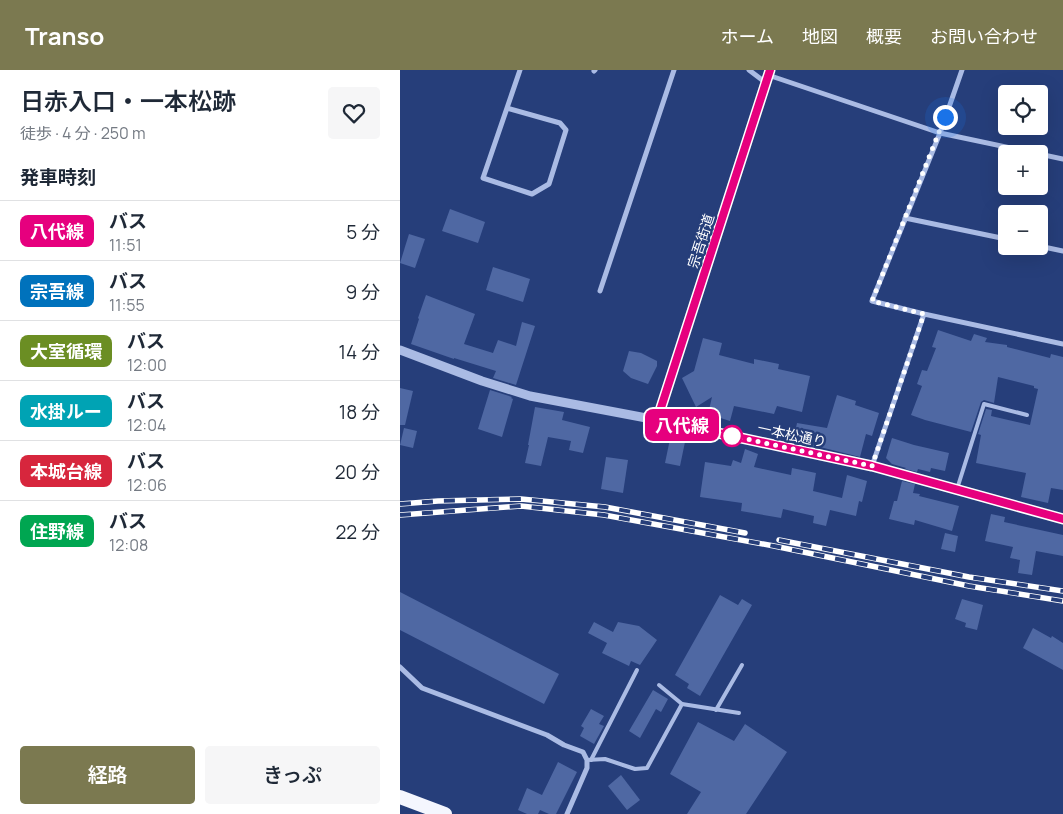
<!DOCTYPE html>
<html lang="ja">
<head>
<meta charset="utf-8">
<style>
  body { margin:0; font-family:Manrope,"Noto Sans JP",sans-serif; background:#f6f6f7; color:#1f2937; height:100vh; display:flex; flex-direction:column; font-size:19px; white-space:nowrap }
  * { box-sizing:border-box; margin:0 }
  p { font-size:16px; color:#747a83 }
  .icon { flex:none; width:28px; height:28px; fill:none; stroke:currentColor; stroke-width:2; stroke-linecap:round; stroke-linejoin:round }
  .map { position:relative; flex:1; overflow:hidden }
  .drawer { display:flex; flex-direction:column; background:#fff; width:400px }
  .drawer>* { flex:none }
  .badge { padding:0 10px; border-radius:8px; font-size:18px; line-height:32px }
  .buttons { position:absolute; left:598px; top:15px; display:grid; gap:10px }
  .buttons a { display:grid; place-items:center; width:50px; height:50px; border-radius:5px; background:#fff; box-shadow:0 5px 20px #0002; font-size:25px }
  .you { position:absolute; width:25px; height:25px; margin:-12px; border:4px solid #fff; border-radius:50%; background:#1a73e8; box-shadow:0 0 0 8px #1a73e833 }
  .map>.badge { position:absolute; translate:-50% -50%; box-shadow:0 0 0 2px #fff }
  h2 { padding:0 20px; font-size:19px; line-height:45px }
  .round { display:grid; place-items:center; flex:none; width:52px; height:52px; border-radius:5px; background:#f6f6f7 }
  .summary { display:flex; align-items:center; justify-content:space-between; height:85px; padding:0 20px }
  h1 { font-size:24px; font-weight:600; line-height:38px }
  .cta { display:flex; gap:10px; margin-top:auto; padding:10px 20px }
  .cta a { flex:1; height:58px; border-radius:5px; background:#7b7950; color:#fff; font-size:20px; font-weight:600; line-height:58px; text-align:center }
  .cta a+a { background:#f6f6f7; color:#1f2937 }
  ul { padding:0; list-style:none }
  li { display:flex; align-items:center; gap:15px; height:60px; padding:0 20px; border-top:1px solid #e0e1e3 }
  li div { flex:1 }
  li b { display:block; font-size:19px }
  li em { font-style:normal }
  li .badge { min-width:55px; font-weight:700; text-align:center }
  header { display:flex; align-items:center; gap:30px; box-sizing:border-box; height:70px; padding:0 25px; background:#7b7950; color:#fff }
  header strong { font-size:24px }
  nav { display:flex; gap:28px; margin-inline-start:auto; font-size:18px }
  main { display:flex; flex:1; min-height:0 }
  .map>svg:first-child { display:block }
  .building { fill:#4f68a3 }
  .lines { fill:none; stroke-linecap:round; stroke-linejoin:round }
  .service { stroke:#aabbe4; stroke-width:4 }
  .minor { stroke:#aabbe4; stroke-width:5 }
  .tertiary { stroke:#aabbe4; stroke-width:9 }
  .trunk { stroke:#f4f6fe; stroke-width:14 }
  .rail-casing { stroke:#fff; stroke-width:5.5 }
  .rail { stroke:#263e7a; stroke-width:4; stroke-dasharray:11; stroke-linecap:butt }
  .line-casing { stroke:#fff; stroke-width:11 }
  .line { stroke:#e6007e; stroke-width:8 }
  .walk { stroke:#fff; stroke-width:5; stroke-dasharray:0 9 }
  .stop-dot { fill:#fff; stroke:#e6007e; stroke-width:2.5 }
  .labels { text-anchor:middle; stroke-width:5; stroke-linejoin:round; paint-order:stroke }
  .street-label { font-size:14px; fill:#fff; stroke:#263e7a }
</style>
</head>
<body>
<header>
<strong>Transo</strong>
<nav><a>ホーム</a><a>地図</a><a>概要</a><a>お問い合わせ</a></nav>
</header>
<main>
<section class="drawer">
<div class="summary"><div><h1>日赤入口・一本松跡</h1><p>徒歩 · 4 分 · 250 m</p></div><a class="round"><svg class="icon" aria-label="heart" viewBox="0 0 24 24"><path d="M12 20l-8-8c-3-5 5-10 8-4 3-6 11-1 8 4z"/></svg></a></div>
<h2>発車時刻</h2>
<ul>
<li><span class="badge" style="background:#e6007e;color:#fff">八代線</span><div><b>バス</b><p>11:51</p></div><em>5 分</em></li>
<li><span class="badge" style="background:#0072bc;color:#fff">宗吾線</span><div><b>バス</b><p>11:55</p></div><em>9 分</em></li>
<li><span class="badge" style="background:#6b8e23;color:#fff">大室循環</span><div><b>バス</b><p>12:00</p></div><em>14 分</em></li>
<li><span class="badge" style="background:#00a3b4;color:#fff">水掛ルー</span><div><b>バス</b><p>12:04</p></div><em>18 分</em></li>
<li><span class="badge" style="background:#d7263d;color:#fff">本城台線</span><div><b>バス</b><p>12:06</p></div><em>20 分</em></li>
<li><span class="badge" style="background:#00a651;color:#fff">住野線</span><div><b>バス</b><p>12:08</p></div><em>22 分</em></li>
</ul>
<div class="cta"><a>経路</a><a>きっぷ</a></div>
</section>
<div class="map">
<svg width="663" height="744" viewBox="0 0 663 744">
  <rect width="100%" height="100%" fill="#263e7a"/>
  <g class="building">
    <path d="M50,139L85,152L78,173L42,161Z"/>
    <path d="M9,164L25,169L15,198L0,193Z"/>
    <path d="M93,197L130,209L123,232L86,220Z"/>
    <path d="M26,225L75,244L64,274L93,283L98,270L116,276L122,252L135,256L116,315L93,308L96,301L54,288V289L11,274L19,249L18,248Z"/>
    <path d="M538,260L571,271L574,264L587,268L585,272L607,275V277L650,288L651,284L663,287V420L651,418L648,433L621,427L626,403L576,393L581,365L578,364L586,339L592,340L591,346L630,355L638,319L634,318V316L598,307L594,333L584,330L581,332L571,362L525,350L511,345L522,316L517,314L522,300L527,301L536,278L532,277Z"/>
    <path d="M303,268L322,273L319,285L354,294V289L379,294L378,299L410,306L402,342L377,336L374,344L334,336L330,351L308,344L312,327L296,337L282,308L294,301Z"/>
    <path d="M229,281L241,283L257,291V296L248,314L231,308L223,301Z"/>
    <path d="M0,318L13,321L5,355H0Z"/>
    <path d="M90,320L112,327L111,328L113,329L102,367L78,359Z"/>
    <path d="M437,325L456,331L455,335L479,343L472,366L466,364L460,387L416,376V377L393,372L397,353L427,358Z"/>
    <path d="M135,337L164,342L162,350L190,357L183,383L169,380L171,371L148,367L141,396L125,393L129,375H128Z"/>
    <path d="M4,358L17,361L13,378L0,375Z"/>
    <path d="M492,368L514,375L549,383L545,401L531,398L530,402L518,399L517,402L505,399L506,398L492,394L486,388Z"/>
    <path d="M270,369L285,372L280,396L265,393Z"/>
    <path d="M345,379L358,384L354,397L391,405L392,398L416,403L413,421L442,428L447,405L467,411L462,432L459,431L456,446L430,440L426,456L413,453L414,446L383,439L381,448L341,441L342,433L300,427L305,392L331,396L333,390L341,393Z"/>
    <path d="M206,387L228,390L223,423L201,419Z"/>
    <path d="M502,411L515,414L513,423L520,424L519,426L559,436L552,461L515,450L514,455L489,449L494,431H497Z"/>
    <path d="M591,444L605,447L604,452L663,465V486L636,481L632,505L618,503L620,490L610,488L613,477L585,471Z"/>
    <path d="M545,463L558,466L555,482L541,479Z"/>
    <path d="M0,522L159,604L144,634L0,560Z"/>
    <path d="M320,525L338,535L342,529L352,535L300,626L287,618L289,614L275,605Z"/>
    <path d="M562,529L583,535L577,560L565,557L566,553L555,549Z"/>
    <path d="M194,552L213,562L218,552L239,556L257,570L240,595L231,591L229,596L202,583L207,573L188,563Z"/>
    <path d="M633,558L651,568L652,566L663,573V600L623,578Z"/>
    <path d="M253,620L268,629L261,642L256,639L240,668L229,661Z"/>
    <path d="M191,639L204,646L199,654L204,656L194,674L180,666L184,658L181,656Z"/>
    <path d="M298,652L334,671L345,654L387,682L346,744H287L301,722L270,704Z"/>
    <path d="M158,692L177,702L156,744H149L140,740L138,744H127L118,740L127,718L142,725Z"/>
    <path d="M221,705L240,730L227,740L208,716Z"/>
  </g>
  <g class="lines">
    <g class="service">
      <path d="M557,419L584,334L627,345"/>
      <path d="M259,615L282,634"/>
      <path d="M316,640L342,595"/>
      <path d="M187,690L205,689L235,699L247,698L282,634L339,643"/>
      <path d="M191,690L237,600"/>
    </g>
    <g class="minor">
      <path d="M349,0L366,13"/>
      <path d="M562,0L540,63L472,231L524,244L663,274"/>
      <path d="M194,1L195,0"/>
      <path d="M368,5L540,63L663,89"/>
      <path d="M107,38L160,53L166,60L149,114L132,124L83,108L120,0"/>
      <path d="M505,148L606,169"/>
      <path d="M639,176L663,181"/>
      <path d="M200,221L274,0"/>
      <path d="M472,396L524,244"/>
      <path d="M0,597L22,618L147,665L164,675L183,682L187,690V698L167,744"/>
    </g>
    <g class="tertiary">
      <path d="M0,280L82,311L130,326L257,350L472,396L663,449"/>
      <path d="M257,350L370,0"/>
    </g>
    <path class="trunk" d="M0,727L45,744"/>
    <defs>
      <g id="rail">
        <path d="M0,434L38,431L121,429L205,437L345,463"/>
        <path d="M0,445L121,436L204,445L374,476L569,516L663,531"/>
        <path d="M379,470L569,507L663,521"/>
      </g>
    </defs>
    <use href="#rail" class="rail-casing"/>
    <use href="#rail" class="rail"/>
  </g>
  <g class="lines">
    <defs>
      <path id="line" d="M370,0L257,350L472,396L663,449"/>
    </defs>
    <use href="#line" class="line-casing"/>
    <use href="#line" class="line"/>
    <path class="walk" d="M332,366L323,364L472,396L524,244L472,231L545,47"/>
  </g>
  <circle class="stop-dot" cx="332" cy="366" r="10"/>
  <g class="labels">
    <g class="street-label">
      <text transform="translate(301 171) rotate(-72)" y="5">宗吾街道</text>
      <text transform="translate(392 365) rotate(12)" y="5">一本松通り</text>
    </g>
  </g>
</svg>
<div class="buttons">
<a><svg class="icon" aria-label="locate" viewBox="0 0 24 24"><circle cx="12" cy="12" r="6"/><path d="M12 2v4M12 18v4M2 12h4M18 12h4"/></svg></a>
<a>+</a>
<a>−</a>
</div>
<div class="you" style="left:545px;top:47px"></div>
<b class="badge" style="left:282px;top:355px;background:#e6007e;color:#fff">八代線</b>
</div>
</main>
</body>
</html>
